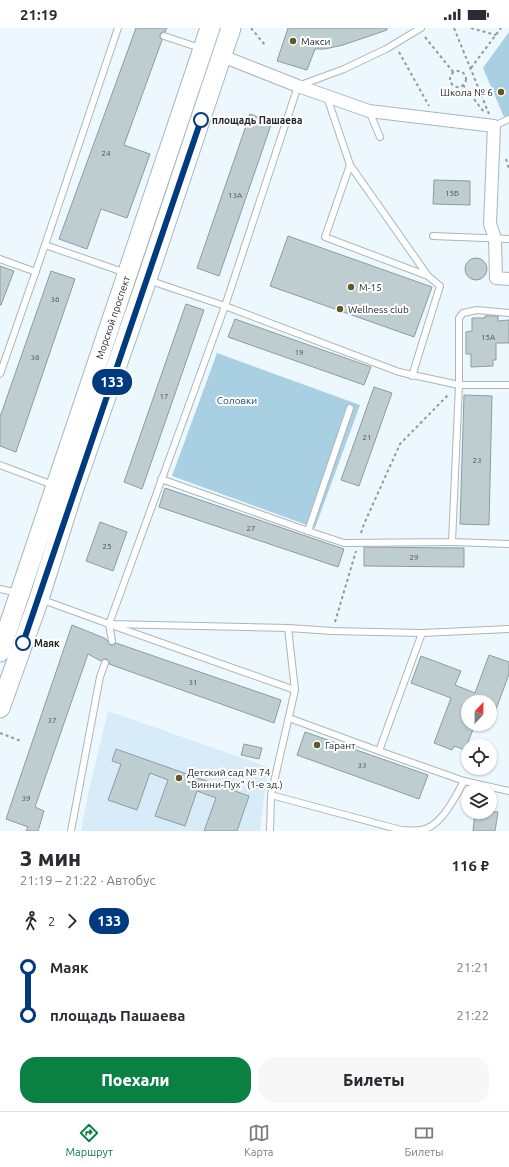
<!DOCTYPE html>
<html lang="ru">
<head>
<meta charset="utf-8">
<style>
  body { margin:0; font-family:Ubuntu,sans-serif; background:#f7f7f7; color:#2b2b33; height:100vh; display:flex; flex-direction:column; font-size:15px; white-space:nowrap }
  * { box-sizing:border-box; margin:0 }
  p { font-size:13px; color:#7c7c81 }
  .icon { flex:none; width:22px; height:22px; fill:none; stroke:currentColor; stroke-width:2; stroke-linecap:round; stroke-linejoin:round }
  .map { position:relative; height:803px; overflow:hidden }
  .side { display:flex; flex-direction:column; background:#fff; flex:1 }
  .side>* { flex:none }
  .badge { padding:0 8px; border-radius:13px; font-size:14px; line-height:26px }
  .needle { width:26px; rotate:22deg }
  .tools { position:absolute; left:461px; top:667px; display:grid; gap:8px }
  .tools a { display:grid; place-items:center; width:36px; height:36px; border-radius:50%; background:#fff; box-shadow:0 1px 3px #0004; font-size:20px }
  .map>.badge { position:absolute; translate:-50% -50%; box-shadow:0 0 0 2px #fff }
  .legs { display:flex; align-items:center; gap:6px; height:44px; padding:0 20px; font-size:13px }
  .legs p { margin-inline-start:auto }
  .head { display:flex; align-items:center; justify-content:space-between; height:68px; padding:0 20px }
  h1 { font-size:22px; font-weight:800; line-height:30px }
  .cta { display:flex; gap:8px; margin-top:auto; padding:8px 20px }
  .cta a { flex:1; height:46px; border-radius:16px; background:#0b8043; color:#fff; font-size:16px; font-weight:800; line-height:46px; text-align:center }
  .cta a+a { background:#f7f7f7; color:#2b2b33 }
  ul { padding:0 20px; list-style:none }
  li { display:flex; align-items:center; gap:14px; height:48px; font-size:15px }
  li i { display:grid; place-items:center; width:6px; height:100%; margin:0 5px; background:currentColor }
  li i::after { content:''; width:10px; height:10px; margin:-5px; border:3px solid; border-radius:50%; background:#fff }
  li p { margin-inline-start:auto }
  li:first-child i { background:linear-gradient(#0000 50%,currentColor 0) }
  li:last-child i { background:linear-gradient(currentColor 50%,#0000 0) }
  .status { display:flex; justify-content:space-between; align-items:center; height:28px; padding:0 20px; background:#fff; direction:ltr }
  .status svg { height:11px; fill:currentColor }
  .tab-bar { display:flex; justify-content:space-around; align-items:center; height:56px; border-top:1px solid #e1e1e2; background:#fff; font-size:11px; color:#7c7c81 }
  .tab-bar a { display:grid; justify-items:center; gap:2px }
  .tab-bar .on { color:#0b8043 }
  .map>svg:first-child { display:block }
  .built { fill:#d7ecf8 }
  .green { fill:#a9cfe2 }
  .building { fill:#beced0; stroke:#8d9c9e }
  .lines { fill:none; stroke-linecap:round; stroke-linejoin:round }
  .lane-casing { stroke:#a9b6bd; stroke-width:8 }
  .street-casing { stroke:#a9b6bd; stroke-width:14 }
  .primary-casing { stroke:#a9b6bd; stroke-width:21 }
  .path { stroke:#91999e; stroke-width:2; stroke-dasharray:3 3; stroke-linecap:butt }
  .lane { stroke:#fff; stroke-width:6 }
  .street { stroke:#fff; stroke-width:12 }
  .primary { stroke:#fff; stroke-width:19 }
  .line-1-casing { stroke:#fff; stroke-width:9 }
  .line-1 { stroke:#003b80; stroke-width:6 }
  .poi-dot { fill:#615825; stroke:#fff; stroke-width:1.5 }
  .stop-1-dot { fill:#fff; stroke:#003b80; stroke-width:2 }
  .labels { text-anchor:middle; stroke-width:4; stroke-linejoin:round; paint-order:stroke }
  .number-label { font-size:8px; fill:#485053 }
  .poi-label { font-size:10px; fill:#212629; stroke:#fff; text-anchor:start }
  .stop-label { font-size:10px; font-weight:bold; fill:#212629; stroke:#fff; text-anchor:start }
  .street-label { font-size:10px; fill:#212629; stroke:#fff }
  .park-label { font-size:10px; fill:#0e3e53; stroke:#fff }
</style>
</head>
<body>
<div class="status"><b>21:19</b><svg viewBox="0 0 49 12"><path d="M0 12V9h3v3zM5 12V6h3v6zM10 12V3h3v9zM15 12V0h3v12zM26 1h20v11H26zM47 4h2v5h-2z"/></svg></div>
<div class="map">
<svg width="509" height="803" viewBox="0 0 509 803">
  <rect width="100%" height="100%" fill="#edf8fe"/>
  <path class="built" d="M108,683L268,739L260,803H81L89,762Z"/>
  <g class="green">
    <path d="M509,4V87L504,89L483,40Z"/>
    <path d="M217,325L360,377L315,500L172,448Z"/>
  </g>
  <g class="building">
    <path d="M136,0H167L165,4H163L160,6V9L162,12L124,117L150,126L127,190L101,181L87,221L59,211Z"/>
    <path d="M288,0H387V2L343,17L325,21H315L307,42L277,33Z"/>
    <path d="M250,86L272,94L219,248L197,240Z"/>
    <path d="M434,152L470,153V177L433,176Z"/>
    <path d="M288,208L432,259L414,309L270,258Z"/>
    <circle cx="476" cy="241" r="11"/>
    <path d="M0,238L14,243L1,277H0Z"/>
    <path d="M51,243L75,251L16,424L0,418V389Z"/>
    <path d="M186,276L204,282L142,461L124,454Z"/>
    <path d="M485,288H498V293L509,292V315H496V332H493V338L471,339V326H466V304L472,303V290H485Z"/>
    <path d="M235,291L371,339L364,357L228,309Z"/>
    <path d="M374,359L392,365L359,458L341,452Z"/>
    <path d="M464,367L492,368L489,497L460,496Z"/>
    <path d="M165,460L344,521L338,539L159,479Z"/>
    <path d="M100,494L127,504L113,543L86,533Z"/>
    <path d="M364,519L464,520V539L364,538Z"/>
    <path d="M72,597L104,610L107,612L110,617H113L116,615L281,672L274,695L109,636V634L107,631H104L101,633L88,626L35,779L44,783L38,803H26L28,799L6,791Z"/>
    <path d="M489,627L509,634V646L491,695L490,694V674H468V696H475L465,722L454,718L452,722L434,715L451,670L411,655L421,628L461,643L455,657L475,665Z"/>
    <path d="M305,704L428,747L419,771L297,727Z"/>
    <path d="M244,716L262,720L259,731L241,727Z"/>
    <path d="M116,721L249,768L237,803H204L216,770L197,763L185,798L155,788L168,752L150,745L137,782L108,772L121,736L112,733Z"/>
    <path d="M475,784H498L495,803H473Z"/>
  </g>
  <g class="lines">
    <defs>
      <g id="lane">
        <path d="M164,8L200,20"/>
        <path d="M327,69L350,137L325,209L428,248L440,258L412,348"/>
        <path d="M369,83L380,109"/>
        <path d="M494,98L509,91"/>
        <path d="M350,137L428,248"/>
        <path d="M433,208L509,211"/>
        <path d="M45,217L126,245"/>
        <path d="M0,231L36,244"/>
        <path d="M148,252L225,278L399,344L459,357H509"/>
        <path d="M0,346L45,217L118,0"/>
        <path d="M0,437L53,457"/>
        <path d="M161,451L308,503L350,380"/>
        <path d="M308,503L344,515L452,514L459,357V290L463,285L477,282L509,285"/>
        <path d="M452,514L509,516"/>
        <path d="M0,561L18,565"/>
        <path d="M40,571L109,596L288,600L332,603L422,605L509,601"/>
        <path d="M114,598L295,662"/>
        <path d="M112,613L109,596L225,278L298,58L344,41L386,21L421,0"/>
        <path d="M289,690L379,723L422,605"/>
        <path d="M379,723L464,753L509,763"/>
        <path d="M271,767L401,802C407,802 414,803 420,802C441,800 455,769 464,753"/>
        <path d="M71,803L100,649L105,635"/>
        <path d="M270,803L271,767L295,662L288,600"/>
      </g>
      <path id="street" d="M222,28L298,58L369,83L494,98L490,196L495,210L496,250L509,251"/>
      <g id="primary">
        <path id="s1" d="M0,624L210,0"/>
        <path d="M0,680L39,571L73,463L147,251L231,0"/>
      </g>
    </defs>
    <use href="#lane" class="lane-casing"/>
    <use href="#street" class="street-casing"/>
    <use href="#primary" class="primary-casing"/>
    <g class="path">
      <path d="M251,0L265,17"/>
      <path d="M454,0L489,86"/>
      <path d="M471,0L496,7"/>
      <path d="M425,9L454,45"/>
      <path d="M399,24L429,78"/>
      <path d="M471,40L501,0"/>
      <circle cx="458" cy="51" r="8"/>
      <path d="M463,57L484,84"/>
      <path d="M506,131L509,141"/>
      <path d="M361,505L364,496L400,416L449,366"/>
      <path d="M335,594L356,523"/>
      <path d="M0,705L21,713"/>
    </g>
    <use href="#lane" class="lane"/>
    <use href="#street" class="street"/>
    <use href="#primary" class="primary"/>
  </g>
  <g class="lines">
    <defs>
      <path id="line-1" d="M23,615L201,92"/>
    </defs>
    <use href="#line-1" class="line-1-casing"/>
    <use href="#line-1" class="line-1"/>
  </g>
  <g class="poi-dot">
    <circle cx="293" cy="13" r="4"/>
    <circle cx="501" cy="64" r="4"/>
    <circle cx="351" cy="259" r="4"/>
    <circle cx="340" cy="281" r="4"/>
    <circle cx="317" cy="717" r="4"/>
    <circle cx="179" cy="750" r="4"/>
  </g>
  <g class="stop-1-dot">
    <circle cx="201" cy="92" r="7"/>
    <circle cx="23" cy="615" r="7"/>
  </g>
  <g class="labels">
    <g class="number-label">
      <text x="106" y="128">24</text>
      <text x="452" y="168">15Б</text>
      <text x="235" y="170">13А</text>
      <text x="55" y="274">36</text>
      <text x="488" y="312">15А</text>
      <text x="299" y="327">19</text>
      <text x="35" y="332">36</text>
      <text x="164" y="371">17</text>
      <text x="367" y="412">21</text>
      <text x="477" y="435">23</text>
      <text x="251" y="503">27</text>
      <text x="107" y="521">25</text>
      <text x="414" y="532">29</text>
      <text x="193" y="657">31</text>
      <text x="52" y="695">37</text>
      <text x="362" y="740">33</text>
      <text x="26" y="773">39</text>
    </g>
    <g class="poi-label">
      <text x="301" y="17">Макси</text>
      <text x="493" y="68" text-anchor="end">Школа № 6</text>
      <text x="359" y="263">М-15</text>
      <text x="348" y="285">Wellness club</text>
      <text x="325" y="721">Гарант</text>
      <text x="187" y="748">Детский сад № 74<tspan x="187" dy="12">"Винни-Пух" (1-е зд.)</tspan></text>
    </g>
    <g class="stop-label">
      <text x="212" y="96">площадь Пашаева</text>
      <text x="34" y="619">Маяк</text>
    </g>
    <g class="street-label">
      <text dy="4" stroke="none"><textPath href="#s1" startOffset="353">Морской проспект</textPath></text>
    </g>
    <g class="park-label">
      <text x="237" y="376">Соловки</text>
    </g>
  </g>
</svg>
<div class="tools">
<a><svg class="needle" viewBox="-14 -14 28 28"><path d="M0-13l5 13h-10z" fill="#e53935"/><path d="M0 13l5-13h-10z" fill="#7c7c81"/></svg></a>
<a><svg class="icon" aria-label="locate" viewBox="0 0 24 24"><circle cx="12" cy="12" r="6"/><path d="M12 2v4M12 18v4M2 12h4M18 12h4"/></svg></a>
<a><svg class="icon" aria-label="layers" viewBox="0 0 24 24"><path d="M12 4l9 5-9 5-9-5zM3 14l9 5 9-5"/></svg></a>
</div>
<b class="badge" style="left:112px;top:354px;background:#003b80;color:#fff">133</b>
</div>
<section class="side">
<div class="head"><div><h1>3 мин</h1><p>21:19 – 21:22 · Автобус</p></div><b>116 ₽</b></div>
<div class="legs"><svg class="icon" aria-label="walk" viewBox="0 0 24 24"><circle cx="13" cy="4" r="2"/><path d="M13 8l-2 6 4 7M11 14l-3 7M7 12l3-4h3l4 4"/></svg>2<svg class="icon" aria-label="forward" viewBox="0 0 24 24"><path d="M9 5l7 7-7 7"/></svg><b class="badge" style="background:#003b80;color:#fff">133</b></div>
<ul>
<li><i style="color:#003b80"></i><b>Маяк</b><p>21:21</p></li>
<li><i style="color:#003b80"></i><b>площадь Пашаева</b><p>21:22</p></li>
</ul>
<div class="cta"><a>Поехали</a><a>Билеты</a></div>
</section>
<nav class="tab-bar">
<a class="on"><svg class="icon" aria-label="directions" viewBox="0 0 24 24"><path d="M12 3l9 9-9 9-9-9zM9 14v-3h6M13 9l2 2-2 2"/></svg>Маршрут</a>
<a><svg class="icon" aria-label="map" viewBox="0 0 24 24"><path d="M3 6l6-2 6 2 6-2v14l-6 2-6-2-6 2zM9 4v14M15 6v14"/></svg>Карта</a>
<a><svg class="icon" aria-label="tickets" viewBox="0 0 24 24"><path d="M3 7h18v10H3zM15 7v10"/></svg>Билеты</a>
</nav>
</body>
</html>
